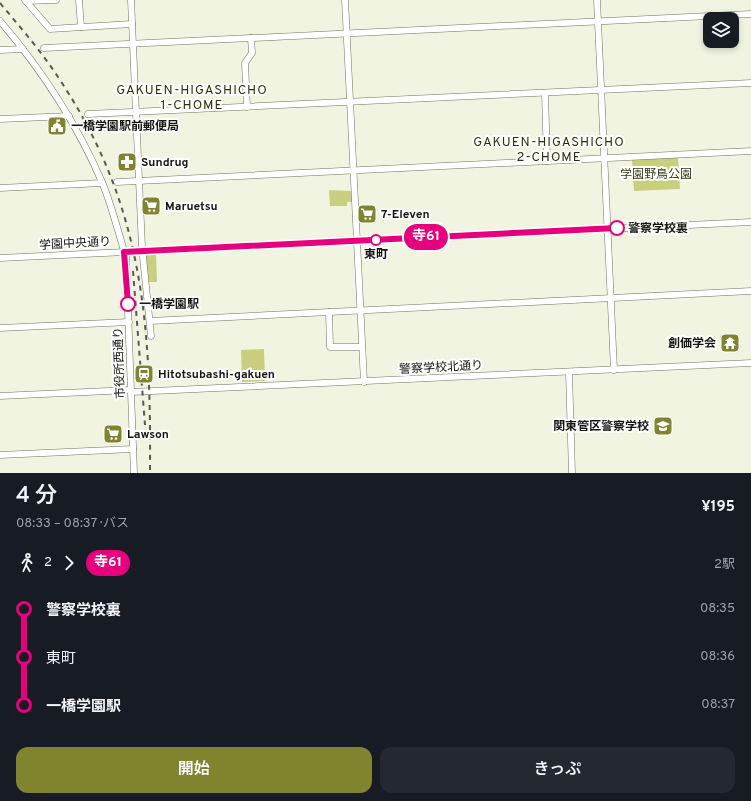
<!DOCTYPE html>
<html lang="ja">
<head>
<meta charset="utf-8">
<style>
  body { margin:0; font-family:Overpass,"Noto Sans JP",sans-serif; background:#242831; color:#f1f3f6; height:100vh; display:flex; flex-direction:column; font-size:15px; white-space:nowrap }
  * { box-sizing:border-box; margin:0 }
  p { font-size:13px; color:#9ea1a6 }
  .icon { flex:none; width:22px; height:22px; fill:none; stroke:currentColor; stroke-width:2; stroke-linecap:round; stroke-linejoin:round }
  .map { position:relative; height:473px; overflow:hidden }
  .sheet { display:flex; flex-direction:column; background:#171b24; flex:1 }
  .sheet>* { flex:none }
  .badge { padding:0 8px; border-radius:13px; font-size:14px; line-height:26px }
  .buttons { position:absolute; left:703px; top:12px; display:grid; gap:8px }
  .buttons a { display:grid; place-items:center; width:36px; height:36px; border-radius:8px; background:#171b24; box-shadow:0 2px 6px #0003; font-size:20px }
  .map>.badge { position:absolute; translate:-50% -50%; box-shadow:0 0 0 2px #fff }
  .legs { display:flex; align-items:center; gap:6px; height:44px; padding:0 16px; font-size:13px }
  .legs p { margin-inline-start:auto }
  .overview { display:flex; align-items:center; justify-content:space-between; height:68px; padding:0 16px }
  h1 { font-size:22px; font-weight:600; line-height:30px }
  .button { display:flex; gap:8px; margin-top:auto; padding:8px 16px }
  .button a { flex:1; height:46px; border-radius:12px; background:#80842e; color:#fff; font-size:16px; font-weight:600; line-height:46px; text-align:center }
  .button a+a { background:#242831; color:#f1f3f6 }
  ul { padding:0 16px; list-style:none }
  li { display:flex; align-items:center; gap:14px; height:48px; font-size:15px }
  li i { display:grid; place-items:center; width:6px; height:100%; margin:0 5px; background:currentColor }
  li i::after { content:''; width:10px; height:10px; margin:-5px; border:3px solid; border-radius:50%; background:#171b24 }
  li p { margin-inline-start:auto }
  li:first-child i { background:linear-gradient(#0000 50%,currentColor 0) }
  li:last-child i { background:linear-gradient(currentColor 50%,#0000 0) }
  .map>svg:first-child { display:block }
  .green { fill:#cacf7f }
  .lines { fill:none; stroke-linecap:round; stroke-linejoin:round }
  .minor-casing { stroke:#707161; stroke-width:7 }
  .minor { stroke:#fff; stroke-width:6 }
  .rail { stroke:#585950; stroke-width:2; stroke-dasharray:5 5; stroke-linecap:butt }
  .line-1-casing { stroke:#fff; stroke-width:9 }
  .line-1 { stroke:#e6007e; stroke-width:6 }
  .stop-1-dot { fill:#fff; stroke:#e6007e; stroke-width:2 }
  .labels { text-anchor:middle; stroke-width:4; stroke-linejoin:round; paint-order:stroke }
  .poi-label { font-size:12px; font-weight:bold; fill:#161711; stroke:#fff; text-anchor:start }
  .park-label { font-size:12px; fill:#373910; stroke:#fff }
  .stop-label { font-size:12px; font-weight:bold; fill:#161711; stroke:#fff; text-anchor:start }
  .street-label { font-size:12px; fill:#161711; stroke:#fff }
  .neighbourhood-label { font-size:13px; letter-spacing:1px; fill:#2e3006; stroke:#fff }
</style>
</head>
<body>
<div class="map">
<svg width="751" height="473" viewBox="0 0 751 473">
  <rect width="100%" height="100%" fill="#f2f4e2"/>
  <g class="green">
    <path d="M678,157L680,189L634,191L632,159Z"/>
    <path d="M329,190L351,191L352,202H347V206H330Z"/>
    <path d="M156,253L157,282H145L143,254Z"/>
    <path d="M264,349L265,381L242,382L241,350Z"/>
  </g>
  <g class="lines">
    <defs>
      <g id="minor">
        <path d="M25,0L50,29L132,24"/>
        <path d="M79,0L81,27"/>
        <path d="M131,0L142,247L151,336"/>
        <path d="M345,0L364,382"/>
        <path d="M597,0L614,370"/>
        <path d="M26,1L56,0"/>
        <path d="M0,21C42,70 76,122 102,182C112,206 118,232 126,257L134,473"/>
        <path d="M44,48L751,14"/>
        <path d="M0,50L23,49"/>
        <path d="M545,93L547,161"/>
        <path d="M247,107L245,63L252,53L251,38"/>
        <path d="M88,114L751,83"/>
        <path d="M0,119L69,116"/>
        <path d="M117,182L751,151"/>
        <path d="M0,188L102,183"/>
        <path d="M0,258L751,222"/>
        <path d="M329,312L330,347H362"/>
        <path d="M150,321L751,291"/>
        <path d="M0,328L129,322"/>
        <path d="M569,372L572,473"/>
        <path d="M131,392L751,363"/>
        <path d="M0,396L130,390"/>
        <path d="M0,455L133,449"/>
      </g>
    </defs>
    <use href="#minor" class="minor-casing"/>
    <use href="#minor" class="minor"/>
    <g class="rail">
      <path d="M0,3C20,27 41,51 58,77C144,205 151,324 150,473"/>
      <path d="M133,271L145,425"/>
    </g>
  </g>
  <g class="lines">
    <defs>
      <path id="line-1" d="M128,304L124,252L617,228"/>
    </defs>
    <use href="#line-1" class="line-1-casing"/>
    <use href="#line-1" class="line-1"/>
  </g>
  <defs>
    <symbol id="civic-square" viewBox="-11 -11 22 22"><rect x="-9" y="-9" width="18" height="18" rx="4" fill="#80842e" stroke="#fff"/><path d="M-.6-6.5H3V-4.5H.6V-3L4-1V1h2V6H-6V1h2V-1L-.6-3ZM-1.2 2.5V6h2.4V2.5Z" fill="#fff"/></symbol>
    <symbol id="pharmacy-square" viewBox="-11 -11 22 22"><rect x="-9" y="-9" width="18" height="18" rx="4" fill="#80842e" stroke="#fff"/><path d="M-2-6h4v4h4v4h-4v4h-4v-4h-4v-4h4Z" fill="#fff"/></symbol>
    <symbol id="supermarket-square" viewBox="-11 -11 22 22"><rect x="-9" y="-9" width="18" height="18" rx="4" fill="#80842e" stroke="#fff"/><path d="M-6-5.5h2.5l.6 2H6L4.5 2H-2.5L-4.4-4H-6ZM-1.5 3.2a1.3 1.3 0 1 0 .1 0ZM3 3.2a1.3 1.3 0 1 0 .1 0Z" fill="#fff"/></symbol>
    <symbol id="temple-square" viewBox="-11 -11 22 22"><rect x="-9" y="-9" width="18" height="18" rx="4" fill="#80842e" stroke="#fff"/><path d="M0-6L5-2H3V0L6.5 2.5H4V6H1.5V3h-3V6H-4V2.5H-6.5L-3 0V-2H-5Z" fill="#fff"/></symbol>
    <symbol id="station-square" viewBox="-11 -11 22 22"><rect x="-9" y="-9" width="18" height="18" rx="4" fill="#80842e" stroke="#fff"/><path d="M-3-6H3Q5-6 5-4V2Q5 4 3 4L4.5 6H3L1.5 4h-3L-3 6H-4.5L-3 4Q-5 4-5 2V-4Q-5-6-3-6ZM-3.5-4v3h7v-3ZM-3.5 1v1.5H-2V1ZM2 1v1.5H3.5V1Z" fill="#fff"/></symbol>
    <symbol id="university-square" viewBox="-11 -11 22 22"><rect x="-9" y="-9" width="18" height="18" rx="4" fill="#80842e" stroke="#fff"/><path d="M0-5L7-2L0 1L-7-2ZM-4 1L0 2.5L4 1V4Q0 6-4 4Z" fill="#fff"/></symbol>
  </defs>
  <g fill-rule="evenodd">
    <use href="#civic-square" x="46" y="115" width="22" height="22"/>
    <use href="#pharmacy-square" x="116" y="151" width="22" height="22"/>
    <use href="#supermarket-square" x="140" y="195" width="22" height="22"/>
    <use href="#supermarket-square" x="356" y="203" width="22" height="22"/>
    <use href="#temple-square" x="719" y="332" width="22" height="22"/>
    <use href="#station-square" x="133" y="363" width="22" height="22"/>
    <use href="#university-square" x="652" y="415" width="22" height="22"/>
    <use href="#supermarket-square" x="102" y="423" width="22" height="22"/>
  </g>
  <g class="stop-1-dot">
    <circle cx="617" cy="228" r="7"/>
    <circle cx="376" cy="240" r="5"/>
    <circle cx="128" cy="304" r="7"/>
  </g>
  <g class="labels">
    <g class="poi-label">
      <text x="71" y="130">一橋学園駅前郵便局</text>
      <text x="141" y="166">Sundrug</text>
      <text x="165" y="210">Maruetsu</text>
      <text x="381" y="218">7-Eleven</text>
      <text x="716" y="347" text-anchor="end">創価学会</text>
      <text x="158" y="378">Hitotsubashi-gakuen</text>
      <text x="649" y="430" text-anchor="end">関東管区警察学校</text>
      <text x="127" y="438">Lawson</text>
    </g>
    <g class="park-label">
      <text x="656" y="178">学園野鳥公園</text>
    </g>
    <g class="stop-label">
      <text x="628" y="232">警察学校裏</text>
      <text x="376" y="258" text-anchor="middle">東町</text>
      <text x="139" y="308">一橋学園駅</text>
    </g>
    <g class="street-label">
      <text transform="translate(75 243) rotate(-3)" y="4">学園中央通り</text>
      <text transform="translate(119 363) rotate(-92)" y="4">市役所西通り</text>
      <text transform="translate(441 367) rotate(-3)" y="4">警察学校北通り</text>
    </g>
    <g class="neighbourhood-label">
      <text x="192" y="94">GAKUEN-HIGASHICHO<tspan x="192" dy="15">1-CHOME</tspan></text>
      <text x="549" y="146">GAKUEN-HIGASHICHO<tspan x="549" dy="15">2-CHOME</tspan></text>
    </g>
  </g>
</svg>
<div class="buttons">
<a><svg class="icon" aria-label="layers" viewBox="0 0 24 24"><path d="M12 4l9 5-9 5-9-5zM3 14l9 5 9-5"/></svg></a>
</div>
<b class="badge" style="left:426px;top:237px;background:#e6007e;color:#fff">寺61</b>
</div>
<section class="sheet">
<div class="overview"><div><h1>4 分</h1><p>08:33 – 08:37 · バス</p></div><b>¥195</b></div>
<div class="legs"><svg class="icon" aria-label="walk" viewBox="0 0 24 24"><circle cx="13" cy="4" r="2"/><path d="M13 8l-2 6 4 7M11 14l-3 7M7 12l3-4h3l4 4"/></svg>2<svg class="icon" aria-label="forward" viewBox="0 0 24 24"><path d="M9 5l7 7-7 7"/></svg><b class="badge" style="background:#e6007e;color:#fff">寺61</b><p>2駅</p></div>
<ul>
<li><i style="color:#e6007e"></i><b>警察学校裏</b><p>08:35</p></li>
<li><i style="color:#e6007e"></i><span>東町</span><p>08:36</p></li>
<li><i style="color:#e6007e"></i><b>一橋学園駅</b><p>08:37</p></li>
</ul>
<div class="button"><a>開始</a><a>きっぷ</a></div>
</section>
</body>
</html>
